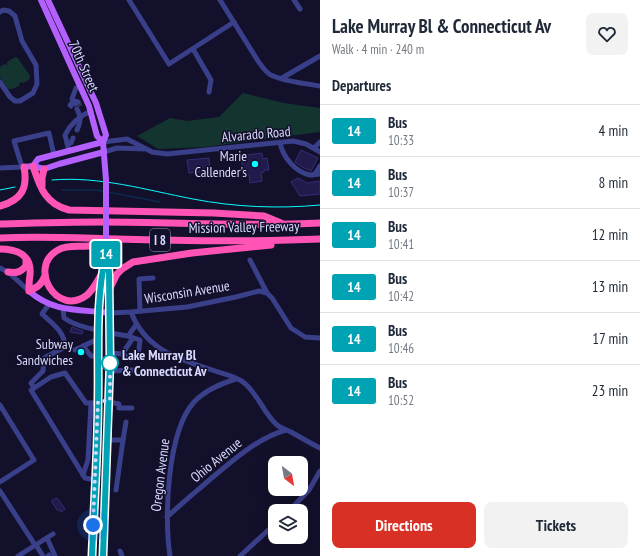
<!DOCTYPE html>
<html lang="en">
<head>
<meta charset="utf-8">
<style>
  body { margin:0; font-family:"PT Sans Narrow",sans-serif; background:#f2f2f3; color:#1f2937; height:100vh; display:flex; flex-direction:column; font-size:15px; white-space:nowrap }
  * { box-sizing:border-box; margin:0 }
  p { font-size:13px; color:#747a83 }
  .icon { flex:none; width:22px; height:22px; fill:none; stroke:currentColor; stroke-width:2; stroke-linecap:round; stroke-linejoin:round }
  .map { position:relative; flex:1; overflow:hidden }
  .details { display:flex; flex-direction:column; background:#fff; width:320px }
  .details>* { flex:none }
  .badge { padding:0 8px; border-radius:3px; font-size:14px; line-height:26px }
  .needle { width:26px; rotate:149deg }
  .controls { position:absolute; left:268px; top:456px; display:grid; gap:8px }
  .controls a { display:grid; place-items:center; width:40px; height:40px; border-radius:8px; background:#fff; box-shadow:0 4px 16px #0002; font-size:20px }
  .you { position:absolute; width:20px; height:20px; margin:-10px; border:3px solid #fff; border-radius:50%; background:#1a73e8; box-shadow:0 0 0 6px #1a73e833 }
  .map>.badge { position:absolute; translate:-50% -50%; box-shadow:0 0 0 2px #fff }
  h2 { padding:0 12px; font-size:15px; line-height:36px }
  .round { display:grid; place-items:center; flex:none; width:42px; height:42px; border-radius:8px; background:#f2f2f3 }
  .overview { display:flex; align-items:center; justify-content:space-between; height:68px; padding:0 12px }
  h1 { font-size:19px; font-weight:700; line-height:30px }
  .button { display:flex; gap:8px; margin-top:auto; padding:8px 12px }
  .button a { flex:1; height:46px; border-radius:8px; background:#d93025; color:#fff; font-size:16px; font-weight:700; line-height:46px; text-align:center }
  .button a+a { background:#f2f2f3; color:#1f2937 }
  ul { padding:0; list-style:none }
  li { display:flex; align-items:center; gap:12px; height:52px; padding:0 12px; border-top:1px solid #e0e1e3 }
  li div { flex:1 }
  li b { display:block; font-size:15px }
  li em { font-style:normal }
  li .badge { min-width:44px; font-weight:700; text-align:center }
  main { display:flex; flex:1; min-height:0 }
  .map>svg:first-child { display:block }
  .green { fill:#13342f }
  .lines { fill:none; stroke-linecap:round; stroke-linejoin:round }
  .stream { stroke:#0c2a4d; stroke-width:1.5 }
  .building { fill:#201b4b; stroke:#352d78 }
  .minor-tunnel { stroke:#302e4a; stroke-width:5; stroke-dasharray:5 2.5; stroke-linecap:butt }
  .minor { stroke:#3a3f8a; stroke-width:5 }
  .major { stroke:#b460ff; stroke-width:6 }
  .highway { stroke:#ff54b6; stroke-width:7 }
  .tram { stroke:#05feff; stroke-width:1 }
  .major-bridge { stroke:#b460ff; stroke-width:6 }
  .line-casing { stroke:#fff; stroke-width:9 }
  .line { stroke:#00a3b4; stroke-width:6 }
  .walk { stroke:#d9d9ff; stroke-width:4; stroke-dasharray:0 7.2 }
  .poi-dot { fill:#05feff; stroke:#12102a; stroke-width:1.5 }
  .stop-dot { fill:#fff; stroke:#00a3b4; stroke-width:2 }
  .labels { text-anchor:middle; stroke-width:3; stroke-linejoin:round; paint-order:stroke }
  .shield { fill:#12102a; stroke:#9d9dbf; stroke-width:1 }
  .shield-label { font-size:13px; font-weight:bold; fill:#d9d9ff }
  .street-label { font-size:14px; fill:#d9d9ff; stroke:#12102a }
  .poi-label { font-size:14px; fill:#d9d9ff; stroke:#12102a; text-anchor:end }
  .stop-label { font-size:14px; font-weight:bold; fill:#d9d9ff; stroke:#12102a; text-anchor:start }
</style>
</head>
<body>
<main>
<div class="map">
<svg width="320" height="556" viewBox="0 0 320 556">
  <rect width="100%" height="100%" fill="#12102a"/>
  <g class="green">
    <path d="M15,57L18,58L30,76L29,80L23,83L20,82L19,86L12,89H8L0,77V67L4,64L7,65V62Z"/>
    <path d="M243,93L284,103L320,108V132L205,147L158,149L137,136L170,118L187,121L219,117Z"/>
  </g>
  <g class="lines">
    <g class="stream">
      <path d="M62,190H94L104,191"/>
      <path d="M108,192L160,202"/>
    </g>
  </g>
  <g class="building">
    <path d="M301,150L318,158L311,171L302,167L295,162Z"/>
    <path d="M262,153L263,159L267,158L269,170H264V172L261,173L262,181L250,183L249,175H244L241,158H248L247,155Z"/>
    <path d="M209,158L210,171L189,173L187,160Z"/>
    <path d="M298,178L307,183L320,181V194L300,196L291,182Z"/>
    <path d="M72,327L83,331L82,334L70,332Z"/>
    <path d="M57,498L65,509L61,512L60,510H57L52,502V500Z"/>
  </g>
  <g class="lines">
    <path class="minor-tunnel" d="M78,102L81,107"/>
    <g class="minor">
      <path d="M129,0L169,64L234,22"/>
      <path d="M220,0L258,61C262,66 265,72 271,75C285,82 304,83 320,86"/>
      <path d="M294,0L300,9"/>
      <path d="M0,12L3,10L9,11L15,16L22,41L36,65L37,84L33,93L20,101H15L10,97L0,82"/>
      <path d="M193,49L211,80L209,92"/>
      <path d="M282,78L320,56"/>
      <path d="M75,104L72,99L76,88L81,86"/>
      <path d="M71,106L70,105L74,101L78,102"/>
      <path d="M77,130C81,121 81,117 77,109"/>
      <path d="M103,142L127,139L152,152L167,154L293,141L306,144L320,152"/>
      <path d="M280,143C283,157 295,172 310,175C313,175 317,174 320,174"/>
      <path d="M67,144L71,143L73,138"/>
      <path d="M314,148L320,142"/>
      <path d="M69,151L65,135C71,123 79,116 91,111"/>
      <path d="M104,152L117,148L144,149"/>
      <path d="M22,167L14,141L49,133L54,155"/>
      <path d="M0,168L23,167"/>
      <path d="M315,174L320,166"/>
      <path d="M250,260L267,293L272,298L291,328L305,337L320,338"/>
      <path d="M0,268L8,272L29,291"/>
      <path d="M63,309L64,318C74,325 86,328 98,330"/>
      <path d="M140,311L139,279L153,278"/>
      <path d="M131,312C146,351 180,359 215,371C224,374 235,376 243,382C258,393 263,413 277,425C281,428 286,430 291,432C300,437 310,443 320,448"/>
      <path d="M110,313L131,312L187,307L236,297L259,291L267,293"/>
      <path d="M110,333L128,336L136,325"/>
      <path d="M83,346L91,356H99"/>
      <path d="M75,350L98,339"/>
      <path d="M110,353L122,354L131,359L138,357L140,340L128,336"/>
      <path d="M122,354L133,338"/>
      <path d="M110,371L135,370"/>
      <path d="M34,388L31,383L43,371L44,358L65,347C65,332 52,323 42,314L49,304"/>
      <path d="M109,402L119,404V408H132"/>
      <path d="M0,405L34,460L0,482"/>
      <path d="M108,440H123L126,422"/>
      <path d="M83,475L88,460L91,403"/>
      <path d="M95,480L85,478L31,390L51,377L65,373L86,403H98"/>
      <path d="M116,490L123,440"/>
      <path d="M0,491L35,545"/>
      <path d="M289,511L309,490L320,471"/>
      <path d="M167,517C182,503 198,490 214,476C236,458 258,438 286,430"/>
      <path d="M47,538L55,556"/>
      <path d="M36,545L43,556"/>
      <path d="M120,551L122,556"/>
      <path d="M18,556L53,534"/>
      <path d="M48,556L49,555"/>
      <path d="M170,556C164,518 167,432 194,402C205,390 220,384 236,379"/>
      <path d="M240,556L275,524"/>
    </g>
    <g class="major">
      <path d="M41,0L89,106L97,136L103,142"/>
      <path d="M48,0L96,103L106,135L103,142L106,180"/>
      <path d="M33,166L38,159L103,142"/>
      <path d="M24,167L33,166L44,169L59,164L104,152"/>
      <path d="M29,291C54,313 79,309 110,313"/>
      <path d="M92,556C94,502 97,448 98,394C99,348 95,300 106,254"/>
      <path d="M103,556L110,397L109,272L107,258"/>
    </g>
    <g class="highway">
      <path d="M33,166C40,187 45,204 69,210L214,213L264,216L281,223"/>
      <path d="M42,186V178L44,169"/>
      <path d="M0,206C22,200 28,188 24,167"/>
      <path d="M0,224C35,223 69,222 104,222C176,222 248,227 320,223"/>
      <path d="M0,238C39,236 77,238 116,239C184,241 252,242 320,239"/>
      <path d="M0,249C16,249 32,254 30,275C29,281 29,285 29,291C38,287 41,285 45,276"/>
      <path d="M8,272C16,273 20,273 26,266V259"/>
      <path d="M101,275C97,282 93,290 87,295C57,318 27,267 58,250C67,245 78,247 88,246C94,245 100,243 106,241"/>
      <path d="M109,290L117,274L122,269L133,262L192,253L271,245"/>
    </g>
    <g class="tram">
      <path d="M52,180C100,176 146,190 193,199C234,207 278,209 320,205"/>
      <path d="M0,190L15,187"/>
    </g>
    <path class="major-bridge" d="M106,254V180"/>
  </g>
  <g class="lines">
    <defs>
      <path id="line" d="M92,556C94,504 98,452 98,400C99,352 95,302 106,254L109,272L110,362L103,556"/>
    </defs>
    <use href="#line" class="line-casing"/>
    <use href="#line" class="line"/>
    <path class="walk" d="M93,525L98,402L110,400V362V363"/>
  </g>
  <g class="poi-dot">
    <circle cx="255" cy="164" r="4"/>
    <circle cx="81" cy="352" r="4"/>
  </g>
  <circle class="stop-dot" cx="110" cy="363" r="8"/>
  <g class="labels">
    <rect class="shield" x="150" y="229" width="20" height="22" rx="3"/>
    <g class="shield-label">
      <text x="160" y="245">I 8</text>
    </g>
    <g class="street-label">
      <text transform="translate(84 66) rotate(66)" y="5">70th Street</text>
      <text transform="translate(256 134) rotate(-5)" y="5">Alvarado Road</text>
      <text transform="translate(244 227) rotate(-1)" y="5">Mission Valley Freeway</text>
      <text transform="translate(187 292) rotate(-9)" y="5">Wisconsin Avenue</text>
      <text transform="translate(216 460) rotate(-39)" y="5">Ohio Avenue</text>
      <text transform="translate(160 475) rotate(-83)" y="5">Oregon Avenue</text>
    </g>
    <g class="poi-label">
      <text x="247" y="161">Marie<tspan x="247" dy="16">Callender's</tspan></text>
      <text x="73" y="349">Subway<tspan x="73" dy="16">Sandwiches</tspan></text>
    </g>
    <g class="stop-label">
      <text x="122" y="360">Lake Murray Bl<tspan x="122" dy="16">&amp; Connecticut Av</tspan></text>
    </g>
  </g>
</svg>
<div class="controls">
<a><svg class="needle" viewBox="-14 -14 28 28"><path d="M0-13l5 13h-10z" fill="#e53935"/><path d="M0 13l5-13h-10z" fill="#747a83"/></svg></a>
<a><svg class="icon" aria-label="layers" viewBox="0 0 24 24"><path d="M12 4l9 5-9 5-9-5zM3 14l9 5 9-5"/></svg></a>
</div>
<div class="you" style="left:93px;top:525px"></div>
<b class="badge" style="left:106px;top:254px;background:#00a3b4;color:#fff">14</b>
</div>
<section class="details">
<div class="overview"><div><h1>Lake Murray Bl &amp; Connecticut Av</h1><p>Walk · 4 min · 240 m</p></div><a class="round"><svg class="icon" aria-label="heart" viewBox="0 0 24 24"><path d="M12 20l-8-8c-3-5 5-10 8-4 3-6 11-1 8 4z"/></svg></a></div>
<h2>Departures</h2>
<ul>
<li><span class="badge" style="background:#00a3b4;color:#fff">14</span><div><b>Bus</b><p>10:33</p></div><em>4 min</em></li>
<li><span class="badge" style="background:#00a3b4;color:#fff">14</span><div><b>Bus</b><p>10:37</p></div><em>8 min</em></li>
<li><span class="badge" style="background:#00a3b4;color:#fff">14</span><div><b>Bus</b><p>10:41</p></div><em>12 min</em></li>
<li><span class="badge" style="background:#00a3b4;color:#fff">14</span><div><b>Bus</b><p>10:42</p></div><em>13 min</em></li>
<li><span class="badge" style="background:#00a3b4;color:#fff">14</span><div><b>Bus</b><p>10:46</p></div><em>17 min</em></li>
<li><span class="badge" style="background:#00a3b4;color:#fff">14</span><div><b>Bus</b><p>10:52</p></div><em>23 min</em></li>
</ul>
<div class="button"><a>Directions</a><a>Tickets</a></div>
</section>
</main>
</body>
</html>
